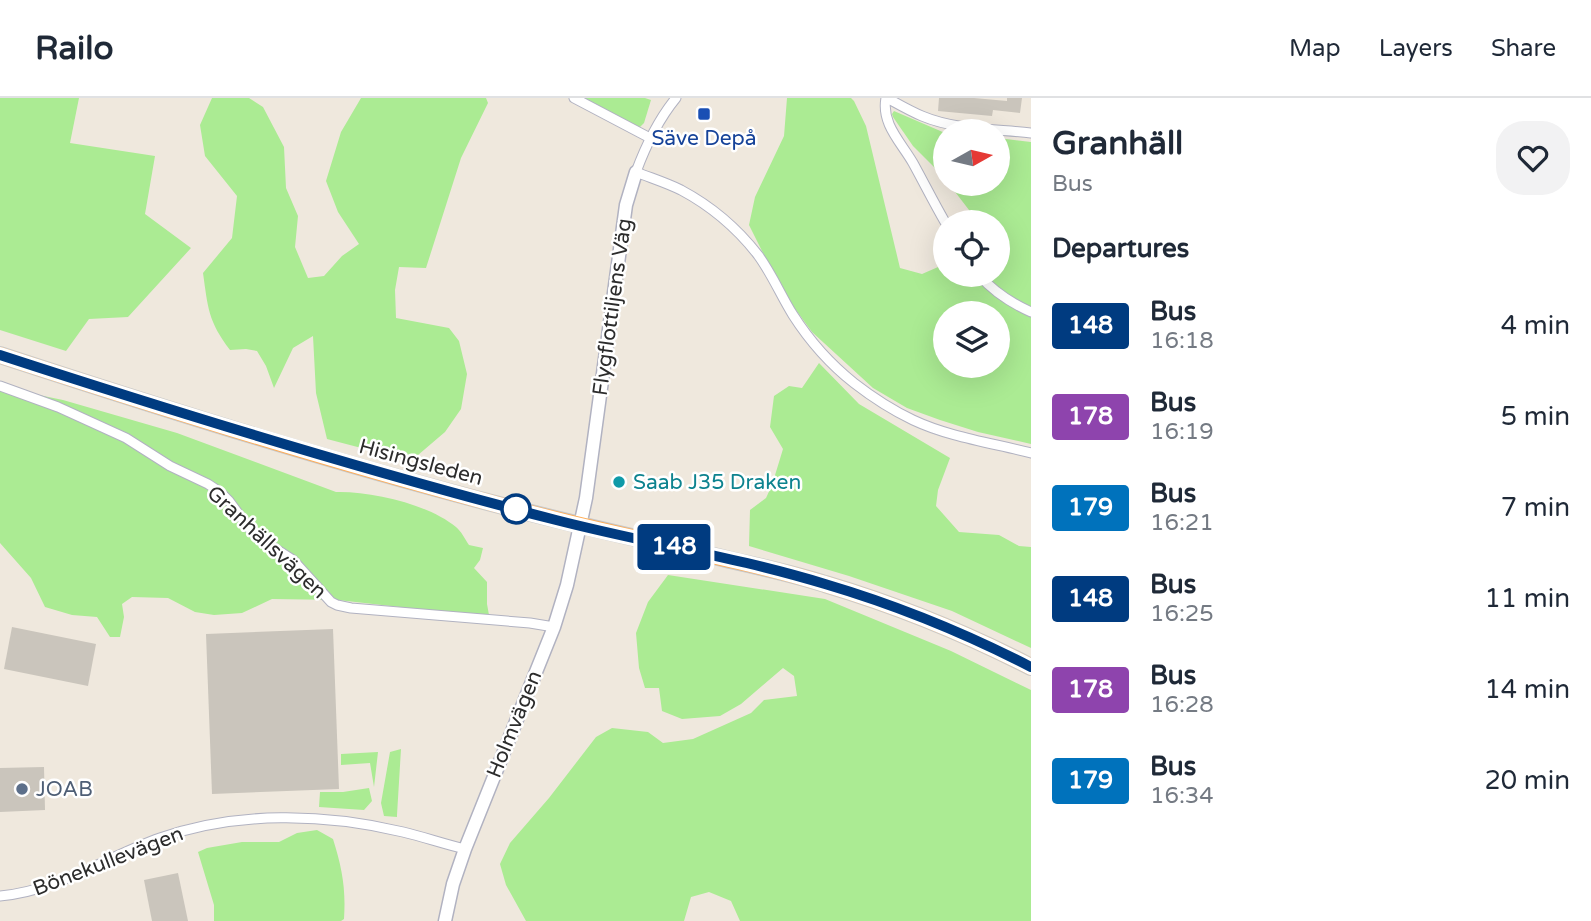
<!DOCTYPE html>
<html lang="en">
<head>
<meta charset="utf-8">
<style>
  body { margin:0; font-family:"Varela Round",sans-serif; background:#f2f2f3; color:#1f2937; height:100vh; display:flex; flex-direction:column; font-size:26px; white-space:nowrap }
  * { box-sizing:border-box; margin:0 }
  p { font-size:23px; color:#747a83 }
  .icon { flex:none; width:38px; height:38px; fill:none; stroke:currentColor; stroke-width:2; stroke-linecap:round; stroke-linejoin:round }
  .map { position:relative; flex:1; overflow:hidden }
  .panel { display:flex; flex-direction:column; background:#fff; width:560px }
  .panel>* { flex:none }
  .badge { padding:0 14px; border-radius:5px; font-size:24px; line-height:46px }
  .needle { width:46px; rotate:82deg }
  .controls { position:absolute; left:933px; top:21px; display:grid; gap:14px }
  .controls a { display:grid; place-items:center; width:77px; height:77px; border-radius:50%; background:#fff; box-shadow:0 7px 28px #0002; font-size:35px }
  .map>.badge { position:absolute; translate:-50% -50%; box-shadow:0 0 0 4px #fff }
  h2 { padding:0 21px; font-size:26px; line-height:63px }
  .round { display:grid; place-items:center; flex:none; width:74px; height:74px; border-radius:28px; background:#f2f2f3 }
  .head { display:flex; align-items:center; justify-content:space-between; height:119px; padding:0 21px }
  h1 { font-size:33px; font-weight:700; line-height:52px }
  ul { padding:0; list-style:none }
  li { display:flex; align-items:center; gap:21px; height:91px; padding:0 21px }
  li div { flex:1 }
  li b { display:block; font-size:26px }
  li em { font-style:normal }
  li .badge { min-width:77px; font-weight:700; text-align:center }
  header { display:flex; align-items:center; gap:42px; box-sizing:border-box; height:98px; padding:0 35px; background:#fff; border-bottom:2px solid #e0e1e3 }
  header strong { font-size:33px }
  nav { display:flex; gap:38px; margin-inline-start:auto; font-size:24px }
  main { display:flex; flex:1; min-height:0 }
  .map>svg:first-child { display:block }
  .green { fill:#abeb93; fill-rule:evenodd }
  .building { fill:#cac5bc }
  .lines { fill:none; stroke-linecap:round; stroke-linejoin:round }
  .street-casing { stroke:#b1b2c1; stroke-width:11 }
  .secondary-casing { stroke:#b1b2c1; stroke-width:15 }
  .highway-casing { stroke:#c8c8c8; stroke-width:18 }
  .street { stroke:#fff; stroke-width:9 }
  .secondary { stroke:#fff; stroke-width:12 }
  .highway { stroke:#ffad57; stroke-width:16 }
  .line-casing { stroke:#fff; stroke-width:16 }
  .line { stroke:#003b80; stroke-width:10 }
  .transit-dot { fill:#1a4fb4; stroke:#fff; stroke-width:2.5 }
  .culture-dot { fill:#0f9aa8; stroke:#fff; stroke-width:2.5 }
  .stop-dot { fill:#fff; stroke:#003b80; stroke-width:3.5 }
  .service-dot { fill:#5c6f8a; stroke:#fff; stroke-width:2.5 }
  .labels { text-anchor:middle; stroke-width:5; stroke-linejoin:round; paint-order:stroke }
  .transit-label { font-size:21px; fill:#164399; stroke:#fff }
  .street-label { font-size:21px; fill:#2c2c2c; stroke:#fff }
  .culture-label { font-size:21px; fill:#0d838f; stroke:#fff; text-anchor:start }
  .service-label { font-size:21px; fill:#4e5e75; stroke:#fff; text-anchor:start }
</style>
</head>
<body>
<header>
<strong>Railo</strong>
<nav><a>Map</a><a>Layers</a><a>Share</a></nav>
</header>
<main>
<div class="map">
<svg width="1031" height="823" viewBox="0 0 1031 823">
  <rect width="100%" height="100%" fill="#efe8dd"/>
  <g class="green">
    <path d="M0,0H79L70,45L155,58L145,116L191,150L128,219L89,221L66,253L0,232Z"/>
    <path d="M212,0H249L263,9L284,49L286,90L298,118L295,149L308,180L324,178L342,158L359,146L338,114L326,83L341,34L361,0H486L488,5L461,60L426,170L399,169L395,192L396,220L449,230L459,243L467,276L461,311L445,334L411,363L327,341L316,295L313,238L293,250L274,290L266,268L257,253L246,251L230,252C208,223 208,210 203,175L232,140L237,98L205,58L200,27Z"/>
    <path d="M584,0H645L651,2L644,25L640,29L631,27Z"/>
    <path d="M787,0H851L854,3L866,28L900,170L922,176L945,166V177H998V124H970L969,112L949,86H998V40L1031,44V346L978,334L940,322L907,310L873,290L812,234L782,193L749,127L755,99L784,38ZM945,215H998V268H945Z"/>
    <path d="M894,13L945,35V80L913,48L893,19L892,16Z"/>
    <path d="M819,265L859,306L950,360L938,392L936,408L959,434L999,437L1019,448L1031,449V550L952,513L849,478L749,448L750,412L766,400L772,387L783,351L770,329L774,298L789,288L802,290Z"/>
    <path d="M0,289L63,302L177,335L336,394C371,393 428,406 456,429C461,433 465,441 469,447L483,450L480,462L474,470L487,484V506L489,517H470L338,502L272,501L242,515L214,517L195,514L168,500L132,499L122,506L124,519L120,539H110L97,519L72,517L45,509L31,480L0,445Z"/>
    <path d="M668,477L825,501L951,553L1031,592V823H740L731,803L709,794L691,799L684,823H526L506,787L500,766L510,745L549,700L596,639L612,630L648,634L663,645L693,641L751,615L764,602L797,598L794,578L783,570L741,606L720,618L682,621L662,613L659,590H645L639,570L636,535L648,504Z"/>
    <path d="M401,651L397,717V719L384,718L381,705L390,654Z"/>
    <path d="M378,654L374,689L370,665L341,667V656Z"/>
    <path d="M369,690L372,703L364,712L319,709L320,694H343Z"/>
    <path d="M317,732L333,741C342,770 346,790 344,821L341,823H214V807L198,754L207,750L242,744H279L297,735Z"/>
  </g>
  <g class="building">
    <path d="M939,0H974L1007,3V0H1022L1020,15L993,12L992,18L938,13Z"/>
    <path d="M12,529L96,546L88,588L4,571Z"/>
    <path d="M333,531L339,691L212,696L206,536Z"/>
    <path d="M44,669L45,712L0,714V670Z"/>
    <path d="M178,775L188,823H152L144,782Z"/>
  </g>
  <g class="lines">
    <defs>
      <g id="street">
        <path d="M574,0L650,40"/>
        <path d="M676,0C658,22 646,47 636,74C651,80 667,85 681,92C711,108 737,130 758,157C772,176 781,198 793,217C809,242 830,266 854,285C872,299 892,312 913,322C949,339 992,345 1031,355"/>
        <path d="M886,0C881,26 901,44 913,65C924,85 934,105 945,124"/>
        <path d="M887,0C898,6 910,13 922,18C955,32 995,31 1031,35"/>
        <path d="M979,177C993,193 1011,205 1031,214"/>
        <path d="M0,288L58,309L126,340L170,368L208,386L220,394L229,403L249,430L260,441L293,462L331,504L337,507L351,510L530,525L554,529"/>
        <path d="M0,798C58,793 106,759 160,740C237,713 324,715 403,734C424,739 444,746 465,751"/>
      </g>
      <path id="secondary" d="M445,823L453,786L465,751L554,529L567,487L586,400L626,107L636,74"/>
      <path id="highway" d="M0,257C171,313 344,368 519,412C589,430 660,445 730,462C762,469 794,476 825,486C896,507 965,535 1031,569"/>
    </defs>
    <use href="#street" class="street-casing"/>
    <use href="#secondary" class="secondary-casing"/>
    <use href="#highway" class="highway-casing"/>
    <use href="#street" class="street"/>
    <use href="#secondary" class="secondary"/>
    <use href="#highway" class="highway"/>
  </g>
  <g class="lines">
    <defs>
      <path id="line" d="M0,257C184,317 369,374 556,422C645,445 737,459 825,486C896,507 965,535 1031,569"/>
    </defs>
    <use href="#line" class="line-casing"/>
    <use href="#line" class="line"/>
  </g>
  <rect class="transit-dot" x="697" y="9" width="14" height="14" rx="3.5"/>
  <circle class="culture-dot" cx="619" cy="384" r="7"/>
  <circle class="stop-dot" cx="516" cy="411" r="14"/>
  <circle class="service-dot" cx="22" cy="691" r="7"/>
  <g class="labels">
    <g class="transit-label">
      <text x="704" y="47">Säve Depå</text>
    </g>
    <g class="street-label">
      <text transform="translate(612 209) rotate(-82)" y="7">Flygflottiljens Väg</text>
      <text transform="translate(421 364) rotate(15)" y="7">Hisingsleden</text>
      <text transform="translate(267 444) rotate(43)" y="7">Granhällsvägen</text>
      <text transform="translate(514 626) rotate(-68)" y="7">Holmvägen</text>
      <text transform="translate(108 763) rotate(-21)" y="7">Bönekullevägen</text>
    </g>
    <g class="culture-label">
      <text x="633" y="391">Saab J35 Draken</text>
    </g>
    <g class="service-label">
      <text x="36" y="698">JOAB</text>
    </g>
  </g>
</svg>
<div class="controls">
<a><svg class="needle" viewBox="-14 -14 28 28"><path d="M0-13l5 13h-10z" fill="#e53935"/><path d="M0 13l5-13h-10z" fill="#747a83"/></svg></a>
<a><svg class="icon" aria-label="locate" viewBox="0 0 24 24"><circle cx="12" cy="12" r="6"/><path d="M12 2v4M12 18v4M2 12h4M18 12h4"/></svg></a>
<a><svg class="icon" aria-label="layers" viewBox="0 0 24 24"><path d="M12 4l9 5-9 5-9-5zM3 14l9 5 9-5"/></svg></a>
</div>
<b class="badge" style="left:674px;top:449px;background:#003b80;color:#fff">148</b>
</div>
<section class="panel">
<div class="head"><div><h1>Granhäll</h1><p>Bus</p></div><a class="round"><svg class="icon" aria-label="heart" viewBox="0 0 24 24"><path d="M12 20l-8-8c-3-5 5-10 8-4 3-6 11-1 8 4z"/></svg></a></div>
<h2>Departures</h2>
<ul>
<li><span class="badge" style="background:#003b80;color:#fff">148</span><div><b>Bus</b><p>16:18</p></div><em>4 min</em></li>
<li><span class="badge" style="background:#8e44ad;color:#fff">178</span><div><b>Bus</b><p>16:19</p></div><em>5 min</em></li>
<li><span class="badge" style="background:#0072bc;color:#fff">179</span><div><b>Bus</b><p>16:21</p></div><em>7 min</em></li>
<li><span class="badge" style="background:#003b80;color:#fff">148</span><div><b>Bus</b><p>16:25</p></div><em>11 min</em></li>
<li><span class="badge" style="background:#8e44ad;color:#fff">178</span><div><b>Bus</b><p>16:28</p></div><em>14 min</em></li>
<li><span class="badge" style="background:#0072bc;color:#fff">179</span><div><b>Bus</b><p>16:34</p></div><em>20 min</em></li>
</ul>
</section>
</main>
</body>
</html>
